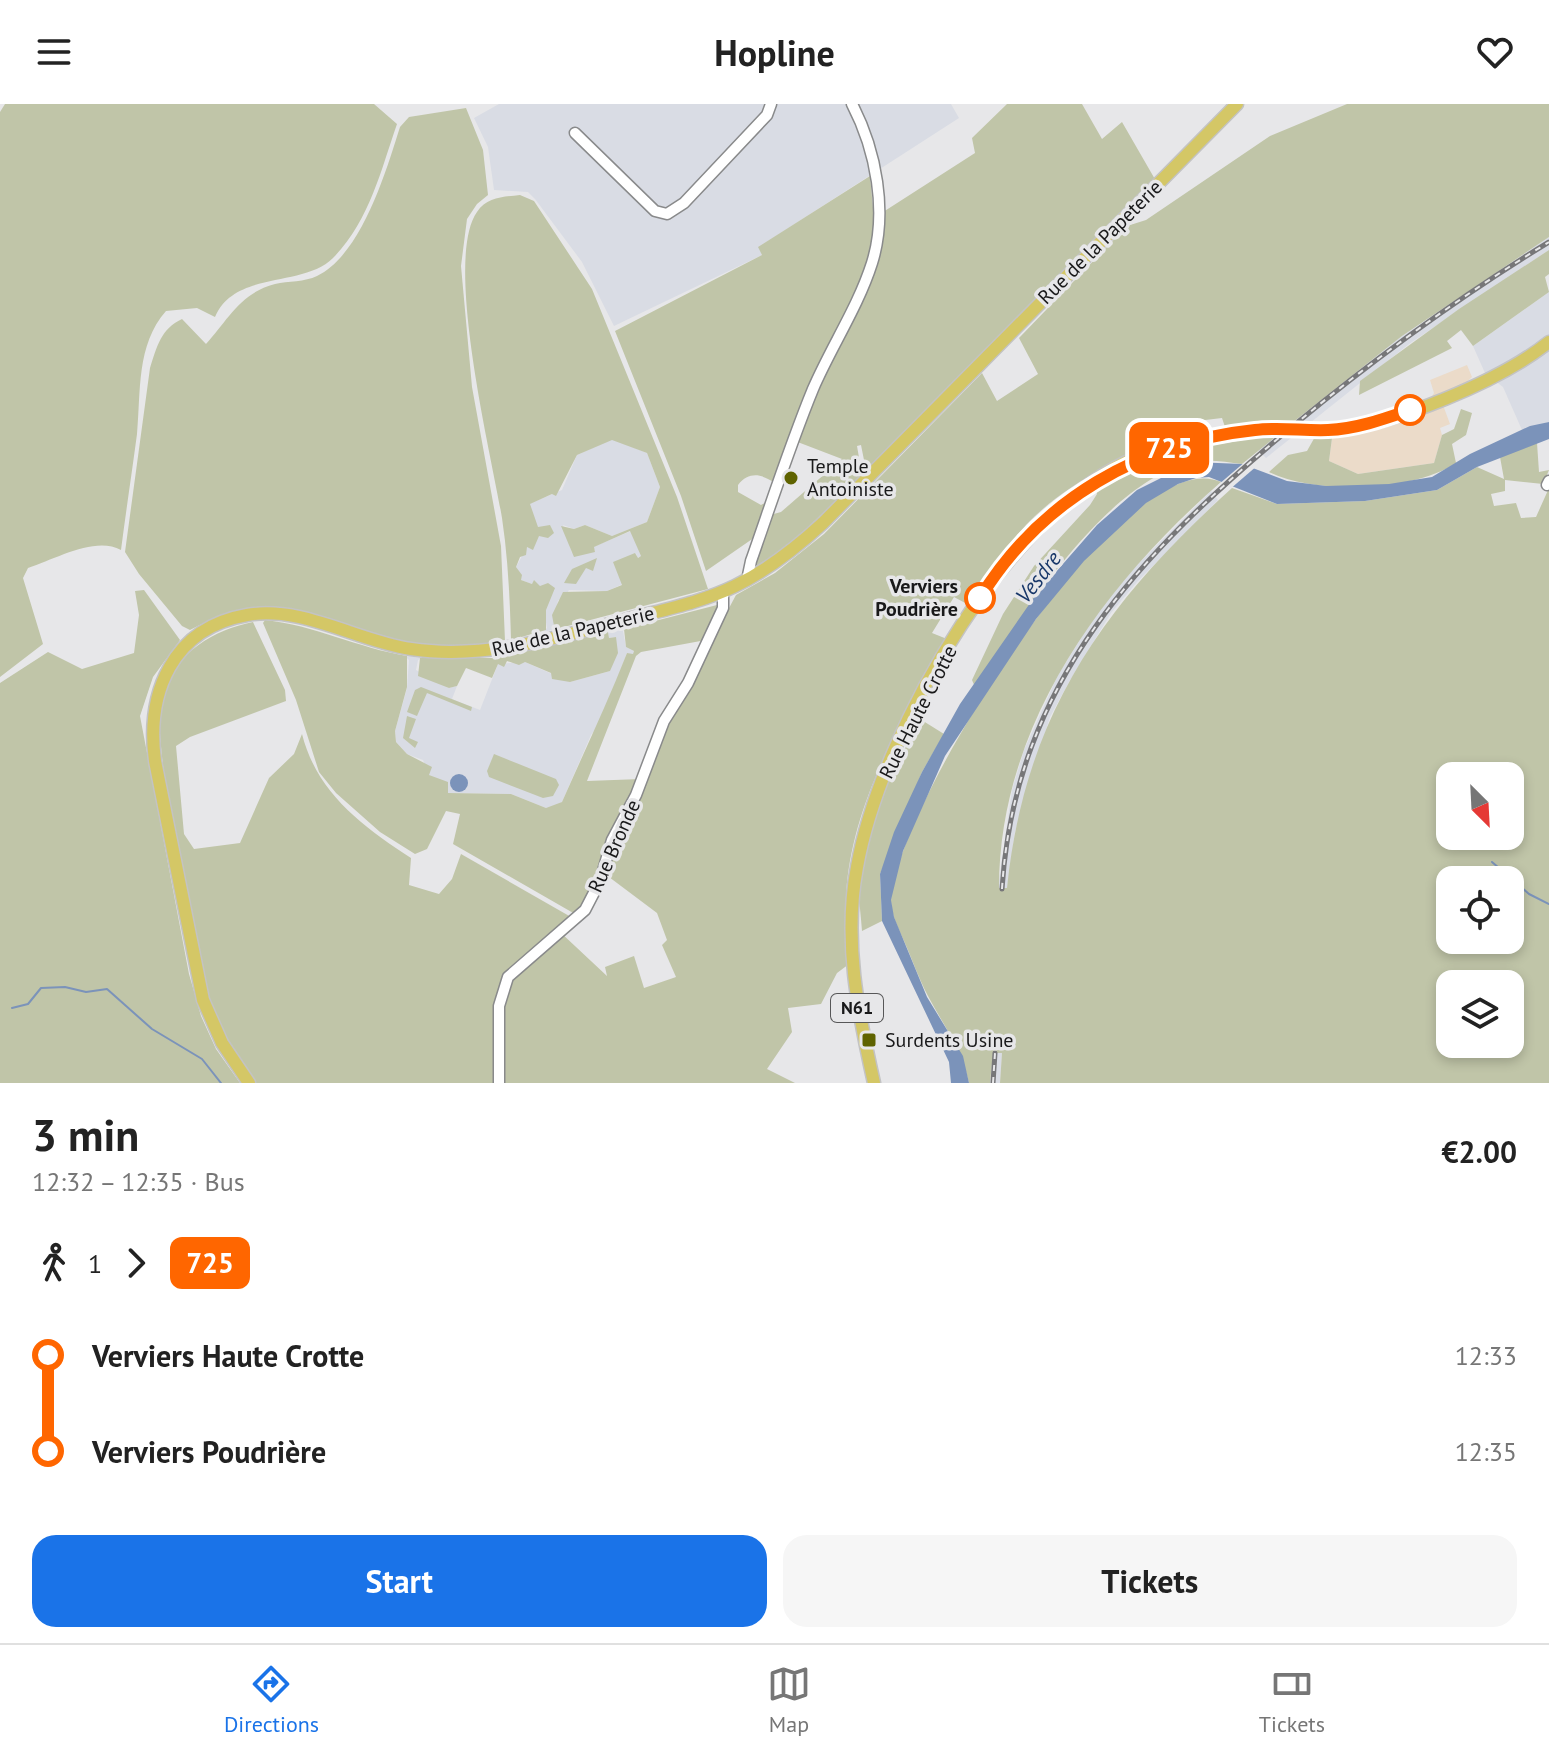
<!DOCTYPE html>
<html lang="en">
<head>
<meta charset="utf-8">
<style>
  body { margin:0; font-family:"PT Sans",sans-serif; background:#f6f6f6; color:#222; height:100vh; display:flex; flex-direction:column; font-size:30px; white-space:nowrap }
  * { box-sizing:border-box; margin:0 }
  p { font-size:26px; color:#767676 }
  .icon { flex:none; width:44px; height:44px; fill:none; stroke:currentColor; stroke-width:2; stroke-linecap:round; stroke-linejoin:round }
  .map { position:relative; height:979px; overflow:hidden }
  .drawer { display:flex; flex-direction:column; background:#fff; flex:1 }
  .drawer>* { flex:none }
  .badge { padding:0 16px; border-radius:12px; font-size:28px; line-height:52px }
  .needle { width:52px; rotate:156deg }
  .buttons { position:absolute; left:1436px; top:658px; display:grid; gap:16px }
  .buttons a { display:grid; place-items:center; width:88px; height:88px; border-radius:16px; background:#fff; box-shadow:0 4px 12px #0003; font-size:40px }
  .map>.badge { position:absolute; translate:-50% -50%; box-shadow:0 0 0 4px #fff }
  .legs { display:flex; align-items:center; gap:12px; height:88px; padding:0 32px; font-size:26px }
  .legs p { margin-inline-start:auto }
  .overview { display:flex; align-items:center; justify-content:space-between; height:136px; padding:0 32px }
  h1 { font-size:44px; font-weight:800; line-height:60px }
  .primary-button { display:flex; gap:16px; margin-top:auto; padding:16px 32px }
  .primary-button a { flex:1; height:92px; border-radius:24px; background:#1a73e8; color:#fff; font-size:32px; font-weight:800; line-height:92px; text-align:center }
  .primary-button a+a { background:#f6f6f6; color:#222 }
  ul { padding:0 32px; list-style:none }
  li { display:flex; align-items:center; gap:28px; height:96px; font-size:30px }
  li i { display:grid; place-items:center; width:12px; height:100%; margin:0 10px; background:currentColor }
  li i::after { content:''; width:20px; height:20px; margin:-10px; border:6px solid; border-radius:50%; background:#fff }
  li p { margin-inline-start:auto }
  li:first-child i { background:linear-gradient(#0000 50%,currentColor 0) }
  li:last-child i { background:linear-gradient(currentColor 50%,#0000 0) }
  header { display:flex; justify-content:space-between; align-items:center; height:104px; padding:0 32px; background:#fff; font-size:36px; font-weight:800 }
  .tabs { display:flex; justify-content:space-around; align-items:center; height:112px; border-top:2px solid #e0e0e0; background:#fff; font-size:22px; color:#767676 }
  .tabs a { display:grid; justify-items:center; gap:4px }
  .tabs .selected { color:#1a73e8 }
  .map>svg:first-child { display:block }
  .commercial { fill:#ebdbc9 }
  .built { fill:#d9dce4 }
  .green { fill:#c0c5a8; fill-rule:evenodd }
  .water { fill:#7b93ba }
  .pier { fill:#e7e7e9 }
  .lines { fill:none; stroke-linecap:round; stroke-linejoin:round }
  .stream { stroke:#7b93ba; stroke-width:2 }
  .minor-casing { stroke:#898a8b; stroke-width:13 }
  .major-casing { stroke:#c3c3c3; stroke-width:15 }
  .minor { stroke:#fff; stroke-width:10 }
  .major { stroke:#d4c766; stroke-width:12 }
  .rail-casing { stroke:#777779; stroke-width:5 }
  .rail { stroke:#e7e7e9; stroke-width:2; stroke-dasharray:6; stroke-linecap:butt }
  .line-1-casing { stroke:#fff; stroke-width:18 }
  .line-1 { stroke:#f60; stroke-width:12 }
  .stop-1-dot { fill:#fff; stroke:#f60; stroke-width:4 }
  .poi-dot { fill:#5f6300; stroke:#e7e7e9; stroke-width:3 }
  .labels { text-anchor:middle; stroke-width:7; stroke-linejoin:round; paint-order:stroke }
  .shield { fill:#e7e7e9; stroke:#575758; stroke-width:2 }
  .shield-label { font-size:18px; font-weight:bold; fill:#19191a }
  .street-label { font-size:20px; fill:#19191a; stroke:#e7e7e9 }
  .poi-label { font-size:20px; fill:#19191a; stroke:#e7e7e9; text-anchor:start }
  .stop-label { font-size:20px; font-weight:bold; fill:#19191a; stroke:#e7e7e9; text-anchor:end }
  .water-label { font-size:22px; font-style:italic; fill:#183769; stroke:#e7e7e9 }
</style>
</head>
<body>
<header><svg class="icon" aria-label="menu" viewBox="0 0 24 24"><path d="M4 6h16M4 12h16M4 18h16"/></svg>Hopline<svg class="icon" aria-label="heart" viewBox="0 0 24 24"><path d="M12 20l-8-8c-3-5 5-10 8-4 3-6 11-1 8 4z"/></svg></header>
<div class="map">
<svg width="1549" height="979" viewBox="0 0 1549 979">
  <rect width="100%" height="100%" fill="#e7e7e9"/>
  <path class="commercial" d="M1467,261L1472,273L1443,301L1450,320L1440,324L1442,331L1434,359L1358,370L1329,357L1332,334L1423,307L1434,289L1430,276Z"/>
  <g class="built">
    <path d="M499,0H951L959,14L759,143L762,151L614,222L582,158L535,95L528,88L494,86L488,43L474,14Z"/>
    <path d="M1549,133V146L1409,240L1266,354L1258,346L1402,232Z"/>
    <path d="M1549,188V318L1522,326L1503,283L1485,269L1473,242Z"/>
    <path d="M612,335L647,349L660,383L647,418L612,432L585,421L574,425L563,421L572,449L595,447L593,443L631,427L641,452L637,454L636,449L623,480L607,487L569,486L561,498L558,496L554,522L560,524L543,528L547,524L540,483L534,477L532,480L521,476L516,463L527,443L533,445L529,400L562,386L577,351Z"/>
    <path d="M1211,387L1218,396L1137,478L1111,509L1069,578L1050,613L1015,728L1007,785L998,784L1012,686L1024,646L1058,571L1101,502L1128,470Z"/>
    <path d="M627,523L623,527L626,543L634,547L633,551L627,549L600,619L591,631L562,698L554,703L546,704L511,690L448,689L429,671L423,656L407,650L396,638L395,627L407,584L409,556L405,552L422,554L418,556L416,566L449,584L457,582L452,595L480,606L498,560L525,558L570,578L610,567L615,533L609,534L608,528Z"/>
    <path d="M992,949H1002L1000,979H990Z"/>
  </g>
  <g class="green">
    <path d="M5,0H374L397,20C381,66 369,118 333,154C303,184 235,166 215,213L197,204L166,207C136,241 141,288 137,330C132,368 126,407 121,446C95,432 56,455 28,464L23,474L43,540L0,573V8Z"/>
    <path d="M1007,0H1082L1102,35L1122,18L1156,77L866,366L861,341L857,342L862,371L797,434L759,463L753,461L770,411L781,408L842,355L795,337L870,172L880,110L975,49L972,34Z"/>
    <path d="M1347,0H1549V133L1402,232L1292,319L1225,323L1222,314L1172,320V332C1120,354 1065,380 1026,421C1004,445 986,474 967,500L954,493L932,529L947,535C903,614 851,699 846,792C845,815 848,838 849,860L837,869L821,900L788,904L792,928L767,965L795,979H501L502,907L512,873L560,828L607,872L605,863L634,852L644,884L676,873L662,841L667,836L657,809L605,770L615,735L666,622L736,491L775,469L824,430L982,269L997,297L1038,270L1019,234L1127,122L1146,116L1270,32Z"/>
    <path d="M466,4L483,46L488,91L477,100L467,115L461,162L472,283L501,442L505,537C457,546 413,544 365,532C287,511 272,484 190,526L182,522L139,470L125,448L150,264C157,242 161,225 182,215L206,240C228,216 240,189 275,180C288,177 305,178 317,172C362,150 386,67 400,23L409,13Z"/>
    <path d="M870,72L875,125L862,177L775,379C762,370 749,367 738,381V388L761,401L770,396L758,431L706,467L681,392L615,227L762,151L758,143Z"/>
    <path d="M520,91L534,97L592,185L677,393L708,485L560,524L554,522L552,511L563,488L607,487L622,481L613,458L635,449L638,454L641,452L630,427L594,443L595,448L574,453L561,422L574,425L585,421L612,432L647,418L660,383L647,349L612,336L577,351L556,392L552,390L530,400L538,423L550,421L554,429L548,434L539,432L533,446L527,443L526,451L520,453L516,463L522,471L521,476L532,480L534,476L540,482L548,479L555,484L546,506V526L511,536C510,496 508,454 502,414C492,353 443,156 477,108C487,93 503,93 520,91Z"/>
    <path d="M1549,146V170L1545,173L1549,188L1473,242L1461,226L1447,237L1452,244L1359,291L1360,277L1459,205Z"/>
    <path d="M1461,305L1472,309L1466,331L1452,340L1456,359C1413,388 1316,391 1269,368L1288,351L1307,347L1316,331L1332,334L1329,357L1358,370L1434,359L1442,331L1454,325Z"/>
    <path d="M1279,330L1242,360C1226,358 1209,355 1193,358C1105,377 1022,512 975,583L972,576L1003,510L1034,462L1090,401L1097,390L1095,384L1171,348Z"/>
    <path d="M1537,339L1539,368L1549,366L1543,380L1505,376V387L1491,390L1494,402L1516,399L1521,414L1536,413L1549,384V979H1000L1002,949H993L990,979H969C962,946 944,922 928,892C919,875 912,855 904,837C899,825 891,811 891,797C892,708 1123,334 1221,378C1103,481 999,621 999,784H1007C1025,609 1105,499 1232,384L1277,400L1365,397L1437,386L1477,363L1504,375L1500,353ZM1450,672H1510V732H1450ZM1450,776H1510V836H1450ZM1450,880H1510V940H1450Z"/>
    <path d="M597,454L593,467L586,464L576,480L564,479L572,465Z"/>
    <path d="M144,486L180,536L153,573L140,612L189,870L201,912L216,945L240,979H0V579L48,548L82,565L134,549L139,511L135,487Z"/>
    <path d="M717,501L719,509L706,536L641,548L636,552L587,677L641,675L601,768L575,810L453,740L460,710L446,707L427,745L415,750L380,728L336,689L319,668L296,596L263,519L265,516C314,521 358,544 407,552V583L395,627L396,638L407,650L432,663L429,671L448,678V689L511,690L546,704L562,698C584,648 607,600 627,549L633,550L634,547L626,543L624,525Z"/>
    <path d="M253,518L285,586L286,597L190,633L176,642L184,730L194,745L240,739L269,674L294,650L302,630C317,689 362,722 411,754L409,781L439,790L452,775L461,750L571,813L505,873L496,979H255C240,956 223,931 213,905C195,861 148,626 162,589C177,548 213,526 253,518Z"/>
    <path d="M608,528L609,534L616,533L618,549L610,567L570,578L552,575L551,569L525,558L519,561L507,557L504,563L498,560L492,574L466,564L457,582L449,584L418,572L420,554H497Z"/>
    <path d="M421,583L472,603L471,607L427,589L417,612L407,608L415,586Z"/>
    <path d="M407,612L416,615L409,634L418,638L415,644L403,634Z"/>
    <path d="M920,615L944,630L922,668L880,770L882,817L862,827C861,811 858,793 859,777C864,721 895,664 920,615Z"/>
    <path d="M494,650L556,675L559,681L553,692L543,694L489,673L487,667Z"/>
  </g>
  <g class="water">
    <path d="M1549,318V335L1477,363L1437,386L1365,397L1277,400L1209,373L1196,374L1178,380L1146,399L1084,457L1036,515L945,652L903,747L891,796L894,813L927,893L963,952L969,979H951L949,958L882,817L880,770L894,728L922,668L960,600L1035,492L1097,421L1137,386L1193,358L1242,360L1287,377L1326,382L1389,380L1432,373L1470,350L1530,322Z"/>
    <circle cx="459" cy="679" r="9"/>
  </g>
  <path class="pier" d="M1246,357L1258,361L1229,386L1218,381Z"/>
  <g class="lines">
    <g class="stream">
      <path d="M1492,758L1529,790L1549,800"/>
      <path d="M12,904L28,900L41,884L65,883L86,888L107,885L152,925L202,955L221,979"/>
    </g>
    <defs>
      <g id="minor">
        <path d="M575,29L655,107L667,110L684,99L767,11L771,0"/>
        <path d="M1547,381L1549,377"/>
        <path d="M747,476L751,457C771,400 790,341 813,285C831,243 858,203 872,159C888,108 876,46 852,0"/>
        <path d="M499,979V902L508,873L585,806L600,777L612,736L636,691L664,617L688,579L723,504V488"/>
      </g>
      <g id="major">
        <path d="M249,979L222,939L203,896L155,657C146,589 172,524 247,511C302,501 357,537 411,545C484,556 555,534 625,516C662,506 700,499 735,482C768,466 796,444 823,419L1237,0"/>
        <path d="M874,979C858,908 843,836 857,763C881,628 1013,391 1152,348C1186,338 1224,328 1259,326C1283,324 1308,328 1332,326C1394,321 1500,277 1549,238"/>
      </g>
    </defs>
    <use href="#minor" class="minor-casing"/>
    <use href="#major" class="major-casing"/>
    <use href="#minor" class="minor"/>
    <use href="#major" class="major"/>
    <defs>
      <g id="rail">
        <path d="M1002,785C1015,577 1141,448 1293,322C1374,255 1459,193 1549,138"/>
        <path d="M993,979L995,949"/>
      </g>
    </defs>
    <use href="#rail" class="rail-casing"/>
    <use href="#rail" class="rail"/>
  </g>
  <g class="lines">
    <defs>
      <path id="line-1" d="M980,494C1040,396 1141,338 1255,326C1279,323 1304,327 1328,326C1356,325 1384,315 1410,306"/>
    </defs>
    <use href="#line-1" class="line-1-casing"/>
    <use href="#line-1" class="line-1"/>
  </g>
  <g class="stop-1-dot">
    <circle cx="1410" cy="306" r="14"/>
    <circle cx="980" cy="494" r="14"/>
  </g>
  <g class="poi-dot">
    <circle cx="791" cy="374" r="8"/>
    <rect x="861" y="928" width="16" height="16" rx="4"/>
  </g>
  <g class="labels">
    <rect class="shield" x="831" y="890" width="52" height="28" rx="6"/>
    <g class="shield-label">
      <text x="857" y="910">N61</text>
    </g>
    <g class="street-label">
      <text transform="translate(1100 138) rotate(-45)" y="7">Rue de la Papeterie</text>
      <text transform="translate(573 527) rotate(-13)" y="7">Rue de la Papeterie</text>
      <text transform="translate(918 608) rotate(-63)" y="7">Rue Haute Crotte</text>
      <text transform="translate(614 742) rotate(-66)" y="7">Rue Bronde</text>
    </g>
    <g class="poi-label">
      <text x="807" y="369">Temple<tspan x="807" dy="23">Antoiniste</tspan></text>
      <text x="885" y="943">Surdents Usine</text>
    </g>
    <g class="stop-label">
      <text x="958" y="489">Verviers<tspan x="958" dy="23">Poudrière</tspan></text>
    </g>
    <g class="water-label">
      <text transform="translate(1038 473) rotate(-52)" y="8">Vesdre</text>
    </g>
  </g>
</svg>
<div class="buttons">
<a><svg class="needle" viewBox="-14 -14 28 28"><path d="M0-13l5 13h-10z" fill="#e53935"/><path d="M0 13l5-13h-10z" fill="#767676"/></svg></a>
<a><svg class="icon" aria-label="locate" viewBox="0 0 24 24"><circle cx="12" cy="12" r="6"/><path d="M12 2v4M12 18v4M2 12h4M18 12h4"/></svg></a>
<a><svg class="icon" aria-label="layers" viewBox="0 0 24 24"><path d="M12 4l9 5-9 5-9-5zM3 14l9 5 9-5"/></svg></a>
</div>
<b class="badge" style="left:1169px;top:344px;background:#f60;color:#fff">725</b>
</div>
<section class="drawer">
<div class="overview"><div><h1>3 min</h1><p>12:32 – 12:35 · Bus</p></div><b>€2.00</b></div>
<div class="legs"><svg class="icon" aria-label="walk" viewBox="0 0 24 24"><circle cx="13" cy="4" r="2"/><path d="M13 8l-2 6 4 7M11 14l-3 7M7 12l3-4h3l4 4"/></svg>1<svg class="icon" aria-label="forward" viewBox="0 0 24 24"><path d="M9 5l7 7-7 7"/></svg><b class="badge" style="background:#f60;color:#fff">725</b></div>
<ul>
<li><i style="color:#f60"></i><b>Verviers Haute Crotte</b><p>12:33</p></li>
<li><i style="color:#f60"></i><b>Verviers Poudrière</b><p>12:35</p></li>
</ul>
<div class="primary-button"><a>Start</a><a>Tickets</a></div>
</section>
<nav class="tabs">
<a class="selected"><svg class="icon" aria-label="directions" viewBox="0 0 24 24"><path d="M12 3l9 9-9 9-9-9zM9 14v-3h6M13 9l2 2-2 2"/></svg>Directions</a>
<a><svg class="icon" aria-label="map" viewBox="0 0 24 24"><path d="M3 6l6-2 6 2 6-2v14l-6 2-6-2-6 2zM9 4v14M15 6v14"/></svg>Map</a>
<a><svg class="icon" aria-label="tickets" viewBox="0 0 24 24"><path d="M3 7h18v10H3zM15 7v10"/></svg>Tickets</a>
</nav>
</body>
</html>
